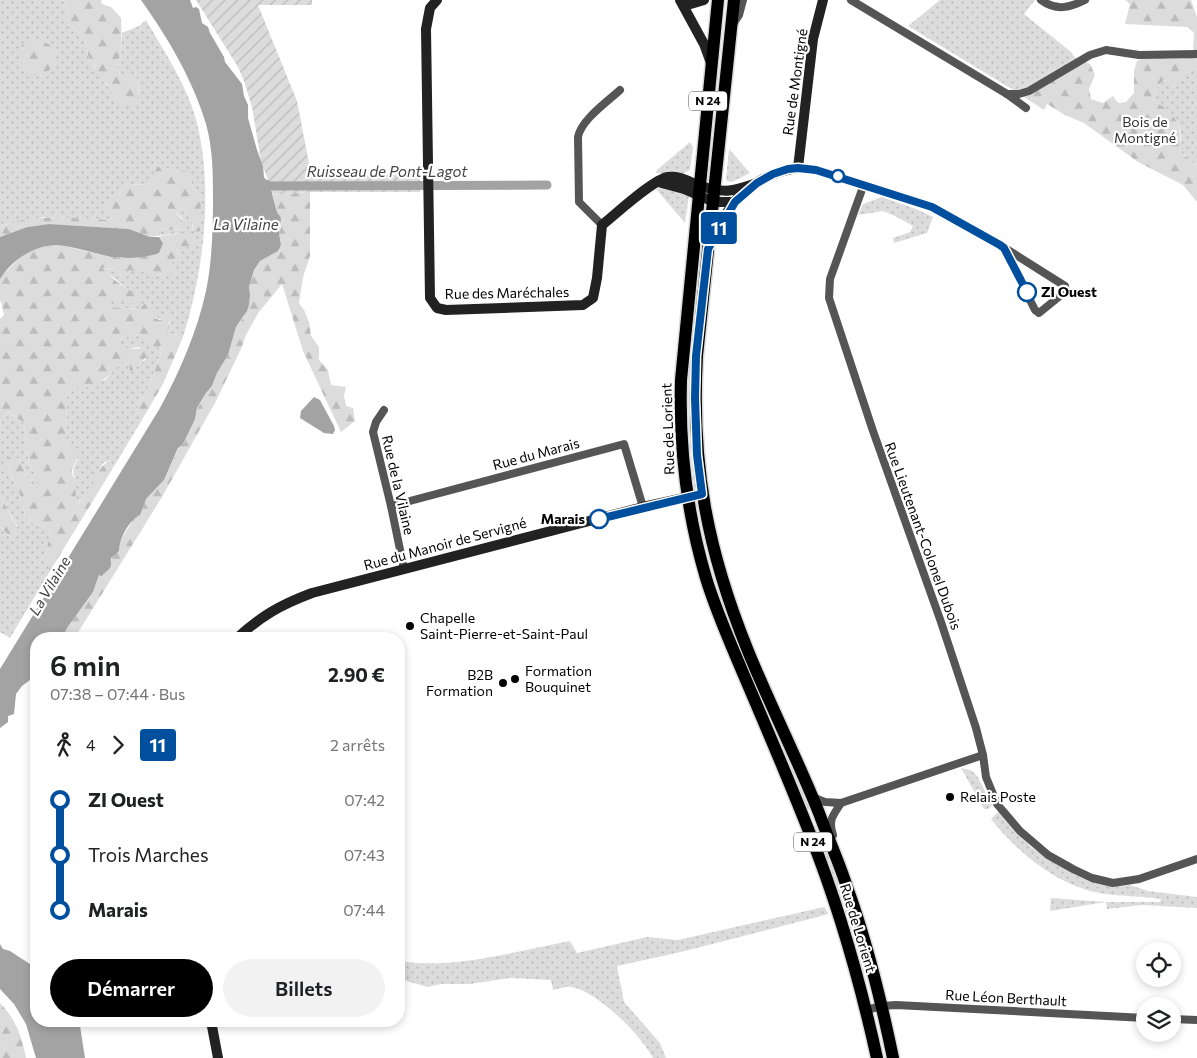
<!DOCTYPE html>
<html lang="fr">
<head>
<meta charset="utf-8">
<style>
  body { margin:0; font-family:Commissioner,sans-serif; background:#f2f2f2; color:#202124; height:100vh; display:flex; flex-direction:column; font-size:19px; white-space:nowrap }
  * { box-sizing:border-box; margin:0 }
  p { font-size:16px; color:#757577 }
  .icon { flex:none; width:28px; height:28px; fill:none; stroke:currentColor; stroke-width:2; stroke-linecap:round; stroke-linejoin:round }
  .map { position:relative; flex:1; overflow:hidden }
  .panel { position:absolute; left:30px; top:632px; width:375px; height:395px; display:flex; flex-direction:column; background:#fff; border-radius:20px; box-shadow:0 2px 8px #0003 }
  .panel>* { flex:none }
  .badge { padding:0 10px; border-radius:4px; font-size:18px; line-height:32px }
  .fabs { position:absolute; left:1136px; top:942px; display:grid; gap:10px }
  .fabs a { display:grid; place-items:center; width:45px; height:45px; border-radius:50%; background:#fff; box-shadow:0 2px 8px #0003; font-size:25px }
  .map>.badge { position:absolute; translate:-50% -50%; box-shadow:0 0 0 2px #fff }
  .legs { display:flex; align-items:center; gap:8px; height:55px; padding:0 20px; font-size:16px }
  .legs p { margin-inline-start:auto }
  .head { display:flex; align-items:center; justify-content:space-between; height:85px; padding:0 20px }
  h1 { font-size:28px; font-weight:600; line-height:38px }
  .primary-button { display:flex; gap:10px; margin-top:auto; padding:10px 20px }
  .primary-button a { flex:1; height:58px; border-radius:30px; background:#000; color:#fff; font-size:20px; font-weight:600; line-height:58px; text-align:center }
  .primary-button a+a { background:#f2f2f2; color:#202124 }
  ul { padding:0 20px; list-style:none }
  li { display:flex; align-items:center; gap:18px; height:55px; font-size:19px }
  li i { display:grid; place-items:center; width:8px; height:100%; margin:0 6px; background:currentColor }
  li i::after { content:''; width:12px; height:12px; margin:-6px; border:4px solid; border-radius:50%; background:#fff }
  li p { margin-inline-start:auto }
  li:first-child i { background:linear-gradient(#0000 50%,currentColor 0) }
  li:last-child i { background:linear-gradient(currentColor 50%,#0000 0) }
  .map>svg:first-child { display:block }
  .grass { fill:url(#grass-dots) }
  .forest { fill:url(#forest-firs) }
  .garden { fill:url(#garden-furrows) }
  .water { fill:#a3a3a3 }
  .lines { fill:none; stroke-linecap:round; stroke-linejoin:round }
  .canal { stroke:#a3a3a3; stroke-width:9 }
  .primary-casing { stroke:#dbdbdb; stroke-width:15 }
  .street { stroke:#555; stroke-width:8 }
  .secondary { stroke:#222; stroke-width:10 }
  .primary { stroke:#000; stroke-width:12 }
  .line-1-casing { stroke:#fff; stroke-width:11 }
  .line-1 { stroke:#004f9e; stroke-width:8 }
  .stop-1-dot { fill:#fff; stroke:#004f9e; stroke-width:2.5 }
  .poi-dot { fill:#000; stroke:#fff; stroke-width:2 }
  .labels { text-anchor:middle; stroke-width:4.5; stroke-linejoin:round; paint-order:stroke }
  .shield { fill:#fff; stroke:#4c4c4c; stroke-width:1 }
  .shield-label { font-size:12px; font-weight:bold; fill:#000 }
  .street-label { font-size:14px; fill:#000; stroke:#fff }
  .park-label { font-size:14px; fill:#333; stroke:#fff }
  .stop-label { font-size:14px; font-weight:bold; fill:#000; stroke:#fff; text-anchor:start }
  .poi-label { font-size:14px; fill:#000; stroke:#fff; text-anchor:start }
  .water-label { font-size:15px; font-style:italic; fill:#444; stroke:#fff }
</style>
</head>
<body>
<div class="map">
<svg width="1197" height="1058" viewBox="0 0 1197 1058">
  <defs>
    <pattern id="grass-dots" width="8" height="8" patternUnits="userSpaceOnUse" patternTransform="scale(1.25)"><rect width="8" height="8" fill="#dcdcdc"/><path d="M2 2h.1M6 6h.1" fill="none" stroke="#bbb" stroke-width="1.8" stroke-linecap="round"/></pattern>
    <pattern id="forest-firs" width="22" height="20" patternUnits="userSpaceOnUse" patternTransform="scale(1.25)"><rect width="22" height="20" fill="#dcdcdc"/><path d="M5 1l3.5 6h-7zM16 11l3.5 6h-7z" fill="#bbb"/></pattern>
    <pattern id="garden-furrows" width="10" height="10" patternUnits="userSpaceOnUse" patternTransform="scale(1.25)"><rect width="10" height="10" fill="#dcdcdc"/><path d="M-1 1l2-2M0 10L10 0M9 11l2-2" fill="none" stroke="#bbb"/></pattern>
  </defs>
  <rect width="100%" height="100%" fill="#fff"/>
  <g class="grass">
    <path d="M0,0H63L67,9L68,24L85,38L89,60C97,67 99,75 105,83C110,88 112,89 114,96L132,106L139,95L138,79L120,75L116,64L122,53V33L139,26L146,20C164,51 186,84 196,119C214,188 204,270 183,337L168,334V324L171,321C155,320 154,316 144,304L140,309L107,307V299H124L136,304L133,293L101,268L114,269L123,274L129,269L162,275L175,259L183,256L177,253L179,233L156,236L159,228L169,230L186,229L183,219L176,213L181,208L184,209L192,222L193,230L200,211L201,196L193,189L192,183L184,170C171,173 157,171 149,185L128,184L118,195L114,214L111,220L44,217L5,225L0,228Z"/>
    <path d="M940,0H1035L1024,14L1071,52L1075,58L1015,91L908,26Z"/>
    <path d="M1191,70H1197V162L1195,165L1179,150C1179,146 1181,141 1181,138C1181,120 1166,107 1152,100L1158,86L1165,80L1180,77Z"/>
    <path d="M690,142L693,147L690,170L682,174L656,173L657,170Z"/>
    <path d="M729,149L750,173L732,182L727,181L726,179Z"/>
    <path d="M665,187L689,195L685,223L656,189Z"/>
    <path d="M882,197L916,209L933,217L927,233L894,243L893,238L910,232L913,226L893,215L883,211L858,215L863,204Z"/>
    <path d="M139,334L161,344L162,350L148,389L139,404L136,414L146,413L113,468L110,460L103,463L89,492L77,505C75,497 75,491 75,483C74,473 71,468 78,459L66,444L67,397L69,390L85,385L92,389L97,382L107,379L113,370L123,362L130,366V372L146,359L139,347L125,349L116,345L119,339Z"/>
    <path d="M8,412L24,423L29,464L37,477V489L31,485L19,459L6,465L19,491L25,515L34,524L42,525L51,531L46,551L49,569L50,571L10,638L0,632V526L13,540L17,526L0,495V432L1,431L2,418Z"/>
    <path d="M746,658L812,810L803,807L743,660Z"/>
    <path d="M961,768C965,769 970,769 973,772C978,774 988,798 992,805L988,809H984Z"/>
    <path d="M999,811L1031,847L1049,860L1080,876L1115,887L1130,885L1148,891L1197,897V908L1142,905L1107,909L1106,902L1050,911L1051,898L1106,902H1160L1161,899C1136,895 1104,897 1081,888C1047,877 1013,847 991,819Z"/>
    <path d="M815,825L825,852L831,858L842,888L868,971L862,973L812,826Z"/>
    <path d="M824,907L829,914L685,951L617,966L624,1002L660,1043L666,1058H653C640,1034 599,993 572,987C567,986 558,989 553,990L551,980L510,978L470,984H441L428,987L399,979V961C452,970 517,951 570,941L577,953L647,937L678,940Z"/>
  </g>
  <g class="forest">
    <path d="M63,0H101L102,4L111,7L121,18L122,53L116,64L120,75L130,73L138,79L139,96L132,106H123C120,103 116,99 114,96C110,89 110,84 101,81L95,66L89,60L85,38L68,24L67,9Z"/>
    <path d="M1125,0H1191L1197,17V70C1184,70 1179,79 1174,89L1164,80L1158,86L1152,100C1174,111 1184,125 1179,150L1195,165L1197,162V202L1183,185L1138,162L1084,123L1065,115L1047,104L1044,110L1015,91L1075,58L1090,64L1095,75L1089,89L1091,99L1103,103L1113,96L1118,103L1126,102L1134,93V71L1137,61L1147,57L1193,51L1194,33L1188,27L1125,24L1130,4Z"/>
    <path d="M38,40C86,52 24,107 19,49L25,42Z"/>
    <path d="M163,165C174,173 179,168 190,172L193,189L201,196L200,231L194,232L192,222L184,209L181,208L176,213L187,225L186,229L169,230L159,228L156,236L150,237L129,229L49,224L27,227L0,237V228C26,212 80,219 111,220L114,214L105,208L106,201L118,195L128,184L149,185L156,169Z"/>
    <path d="M310,192V256L303,277L299,303L304,310L309,322L311,336L319,347V360L328,370L331,385L346,387L344,395L346,406L353,408L355,421L341,432L303,351L282,284L259,312L246,335L241,349L216,401L162,497L74,639H62L67,628L93,592L99,575L104,572L112,555L119,551V545L122,538L134,518L141,511L146,499L164,480L179,447L184,443L189,428L195,419L197,409L206,393L212,386L217,373L228,355L236,327L243,318L249,305L250,295L249,287L254,270L260,261L278,251L281,245L279,233L281,227L273,195Z"/>
    <path d="M179,233L185,234L195,242L191,247L177,248V253L184,256L175,259L171,264L176,268V273L162,275L129,270L123,275L114,269L102,268L116,281L140,297L136,305L124,299H107V307L140,309L144,304L151,305L156,309L155,318L160,320L166,316L174,315L168,324V334L183,337L163,384L146,413L136,414L139,404L148,389L162,350L161,345L156,348L149,346L147,338L139,334L119,339L116,345C128,351 136,346 149,351C145,361 138,366 130,372V366L123,362C113,370 109,379 97,382L96,390L85,386L69,390L67,397L66,444L71,450H76L79,453C78,460 72,465 72,472C72,473 74,479 75,480C76,488 75,496 77,505C92,493 96,467 110,460L113,468L50,571L49,569L46,551L51,531L42,525L34,524L25,515L19,491L6,465L7,460L11,455L19,459L31,485L37,488V477L29,464L24,423L8,412L2,418L1,432H0V319L4,315L1,301L0,302V279L4,273L24,254L34,249L56,244L115,258C122,256 141,256 150,256L163,242L159,237C165,234 173,235 179,233Z"/>
    <path d="M0,495L17,527L13,540L0,526Z"/>
    <path d="M0,1003C17,1021 21,1035 26,1058H0Z"/>
  </g>
  <path class="garden" d="M196,0H312V5H258L297,101L311,174L420,175V192H310L273,195L261,161L252,107L244,81L238,67Z"/>
  <g class="water">
    <path d="M141,0H190L193,8L196,7L199,9L202,23L208,27L210,33L224,57L225,62L242,84L244,96L248,105V118L257,150L263,166L264,177L270,186L277,212L281,218L279,233L281,245L278,251L260,261L254,270L249,287L250,295L249,305L247,311L236,327L228,355L217,373L212,386L206,393L197,408L195,419L183,444L178,448L164,480L146,499L140,515C129,520 119,539 119,551L111,558C110,560 111,562 111,564C111,570 104,572 102,576L99,575L93,592L67,628L62,639H36V670L34,677L22,686L16,694L14,714L8,716V722L0,728V669L160,408C180,371 197,332 206,291C212,262 213,230 213,200C213,175 213,149 206,124C193,80 168,38 141,0Z"/>
    <path d="M49,224L129,229L150,237H159L163,243L159,253C149,257 139,257 128,258C123,258 120,256 115,258C102,255 65,244 54,245C32,247 12,260 0,279V237L27,227Z"/>
    <path d="M314,397L320,400L334,426L335,430L333,434L324,433L300,418L301,411Z"/>
    <path d="M0,944L3,949L10,951L36,968V1021H77L80,1026L85,1058H36L26,1024L14,1004L0,989Z"/>
  </g>
  <g class="lines">
    <path class="canal" d="M260,182L270,186L547,185"/>
    <defs>
      <g id="primary">
        <path d="M718,0L681,380C679,447 687,514 706,578C716,611 730,642 743,673C766,727 789,780 810,834C839,907 860,981 877,1058"/>
        <path d="M734,0L697,356C691,465 707,550 748,651C770,705 797,758 819,813C828,838 839,862 847,887C867,942 881,1000 893,1058"/>
      </g>
    </defs>
    <use href="#primary" class="primary-casing"/>
    <g class="street">
      <path d="M851,0L1007,94L1026,108"/>
      <path d="M1041,0C1056,11 1069,8 1085,0"/>
      <path d="M733,24L739,15L743,0"/>
      <path d="M1007,94H1019L1029,91L1090,55L1106,50L1139,55L1197,54"/>
      <path d="M798,168L816,170L840,177L932,207L1000,245L1065,286L1066,291L1039,313L1035,310L1004,248"/>
      <path d="M864,184L830,279L829,298L873,431L941,622L976,728L983,755L986,777L997,804L1020,831L1048,855L1073,869L1092,878L1113,883L1139,879L1197,859"/>
      <path d="M602,225L579,202L578,137C581,120 607,102 620,90"/>
      <path d="M384,410L376,422L373,432L391,506L404,569"/>
      <path d="M391,506L624,444L643,507"/>
      <path d="M812,797L825,802L841,803L983,755"/>
      <path d="M833,835C828,819 833,816 841,803"/>
      <path d="M866,1010L882,1006L896,1005L1145,1018"/>
      <path d="M1172,1019L1197,1020"/>
    </g>
    <g class="secondary">
      <path d="M437,0L430,8L426,29L430,298L437,308L446,310L583,305L593,298L597,278L602,225C616,214 652,180 668,177C679,175 691,183 701,186C725,194 734,191 757,183"/>
      <path d="M680,0L704,44L711,63"/>
      <path d="M684,6L704,0"/>
      <path d="M658,182L684,189L714,202H735"/>
      <path d="M709,246C717,232 724,215 734,202C750,183 774,171 798,168L813,39L823,0"/>
      <path d="M236,639C261,616 280,605 312,593L643,507L702,494"/>
      <path d="M211,1021L218,1058"/>
    </g>
    <use href="#primary" class="primary"/>
  </g>
  <g class="lines">
    <defs>
      <path id="line-1" d="M599,519L702,494L697,455L695,398L696,356L708,249L735,202L757,183L773,174L788,169L798,168L816,170L932,207L1000,245L1004,248L1027,292"/>
    </defs>
    <use href="#line-1" class="line-1-casing"/>
    <use href="#line-1" class="line-1"/>
  </g>
  <g class="stop-1-dot">
    <circle cx="838" cy="176" r="6"/>
    <circle cx="1027" cy="292" r="9"/>
    <circle cx="599" cy="519" r="9"/>
  </g>
  <g class="poi-dot">
    <circle cx="410" cy="626" r="5"/>
    <circle cx="515" cy="679" r="5"/>
    <circle cx="503" cy="683" r="5"/>
    <circle cx="950" cy="797" r="5"/>
  </g>
  <g class="labels">
    <g class="shield">
      <rect x="689" y="91.5" width="38" height="19" rx="4"/>
      <rect x="794" y="832.5" width="38" height="19" rx="4"/>
    </g>
    <g class="shield-label">
      <text x="708" y="105">N 24</text>
      <text x="813" y="846">N 24</text>
    </g>
    <g class="street-label">
      <text transform="translate(795 82) rotate(-82)" y="5">Rue de Montigné</text>
      <text transform="translate(507 293) rotate(-1)" y="5">Rue des Maréchales</text>
      <text transform="translate(668 429) rotate(-92)" y="5">Rue de Lorient</text>
      <text transform="translate(536 454) rotate(-15)" y="5">Rue du Marais</text>
      <text transform="translate(398 485) rotate(77)" y="5">Rue de la Vilaine</text>
      <text transform="translate(923 536) rotate(70)" y="5">Rue Lieutenant-Colonel Dubois</text>
      <text transform="translate(445 544) rotate(-15)" y="5">Rue du Manoir de Servigné</text>
      <text transform="translate(858 928) rotate(73)" y="5">Rue de Lorient</text>
      <text transform="translate(1006 998) rotate(3)" y="5">Rue Léon Berthault</text>
    </g>
    <g class="park-label">
      <text x="1145" y="127">Bois de<tspan x="1145" dy="16">Montigné</tspan></text>
    </g>
    <g class="stop-label">
      <text x="1041" y="297">ZI Ouest</text>
      <text x="585" y="524" text-anchor="end">Marais</text>
    </g>
    <g class="poi-label">
      <text x="420" y="623">Chapelle<tspan x="420" dy="16">Saint-Pierre-et-Saint-Paul</tspan></text>
      <text x="525" y="676">Formation<tspan x="525" dy="16">Bouquinet</tspan></text>
      <text x="493" y="680" text-anchor="end">B2B<tspan x="493" dy="16">Formation</tspan></text>
      <text x="960" y="802">Relais Poste</text>
    </g>
    <g class="water-label">
      <text x="387" y="177">Ruisseau de Pont-Lagot</text>
      <text x="246" y="230">La Vilaine</text>
      <text transform="translate(50 586) rotate(-59)" y="5">La Vilaine</text>
    </g>
  </g>
</svg>
<div class="fabs">
<a><svg class="icon" aria-label="locate" viewBox="0 0 24 24"><circle cx="12" cy="12" r="6"/><path d="M12 2v4M12 18v4M2 12h4M18 12h4"/></svg></a>
<a><svg class="icon" aria-label="layers" viewBox="0 0 24 24"><path d="M12 4l9 5-9 5-9-5zM3 14l9 5 9-5"/></svg></a>
</div>
<b class="badge" style="left:719px;top:228px;background:#004f9e;color:#fff">11</b>
<section class="panel">
<div class="head"><div><h1>6 min</h1><p>07:38 – 07:44 · Bus</p></div><b>2.90 €</b></div>
<div class="legs"><svg class="icon" aria-label="walk" viewBox="0 0 24 24"><circle cx="13" cy="4" r="2"/><path d="M13 8l-2 6 4 7M11 14l-3 7M7 12l3-4h3l4 4"/></svg>4<svg class="icon" aria-label="forward" viewBox="0 0 24 24"><path d="M9 5l7 7-7 7"/></svg><b class="badge" style="background:#004f9e;color:#fff">11</b><p>2 arrêts</p></div>
<ul>
<li><i style="color:#004f9e"></i><b>ZI Ouest</b><p>07:42</p></li>
<li><i style="color:#004f9e"></i><span>Trois Marches</span><p>07:43</p></li>
<li><i style="color:#004f9e"></i><b>Marais</b><p>07:44</p></li>
</ul>
<div class="primary-button"><a>Démarrer</a><a>Billets</a></div>
</section>
</div>
</body>
</html>
